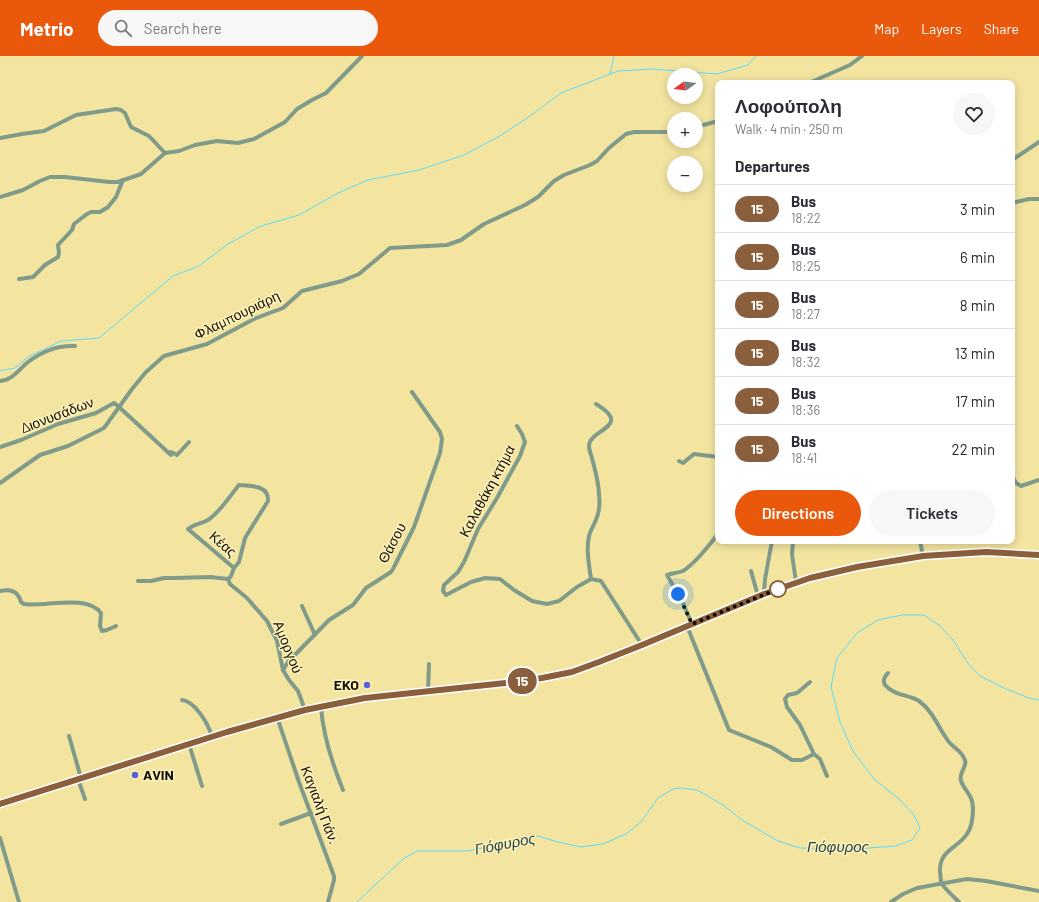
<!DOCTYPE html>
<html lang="en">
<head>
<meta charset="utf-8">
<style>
  body { margin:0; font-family:Barlow,sans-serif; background:#f7f7f7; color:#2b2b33; height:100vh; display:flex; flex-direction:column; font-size:15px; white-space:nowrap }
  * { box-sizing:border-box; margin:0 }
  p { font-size:13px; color:#7c7c81 }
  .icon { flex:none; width:22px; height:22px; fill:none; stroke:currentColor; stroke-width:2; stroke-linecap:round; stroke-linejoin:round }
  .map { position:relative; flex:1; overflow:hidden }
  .panel { position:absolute; left:715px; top:24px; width:300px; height:464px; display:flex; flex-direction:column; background:#fff; border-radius:8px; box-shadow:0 2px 10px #0003 }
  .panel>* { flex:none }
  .badge { padding:0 8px; border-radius:13px; font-size:14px; line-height:26px }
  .needle { width:26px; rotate:256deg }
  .controls { position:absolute; left:667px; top:12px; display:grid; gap:8px }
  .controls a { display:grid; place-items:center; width:36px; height:36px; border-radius:50%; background:#fff; box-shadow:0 2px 10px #0003; font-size:20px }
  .you { position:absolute; width:20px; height:20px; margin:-10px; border:3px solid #fff; border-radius:50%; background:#1a73e8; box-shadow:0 0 0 6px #1a73e833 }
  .map>.badge { position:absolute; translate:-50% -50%; box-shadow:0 0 0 2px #fff }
  h2 { padding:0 20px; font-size:15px; line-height:36px }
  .round { display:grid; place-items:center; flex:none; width:42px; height:42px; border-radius:21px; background:#f7f7f7 }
  .headline { display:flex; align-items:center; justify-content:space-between; height:68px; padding:0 20px }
  h1 { font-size:19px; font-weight:600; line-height:30px }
  .action { display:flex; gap:8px; margin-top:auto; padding:8px 20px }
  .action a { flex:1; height:46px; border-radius:24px; background:#ea580c; color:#fff; font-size:16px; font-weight:600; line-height:46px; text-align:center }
  .action a+a { background:#f7f7f7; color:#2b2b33 }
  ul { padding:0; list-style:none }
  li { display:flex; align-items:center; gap:12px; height:48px; padding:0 20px; border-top:1px solid #e1e1e2 }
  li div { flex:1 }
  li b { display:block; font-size:15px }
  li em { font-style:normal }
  li .badge { min-width:44px; font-weight:700; text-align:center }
  header { display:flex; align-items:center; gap:24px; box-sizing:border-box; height:56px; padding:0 20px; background:#ea580c; color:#fff }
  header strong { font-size:19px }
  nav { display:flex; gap:22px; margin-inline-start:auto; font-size:14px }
  .search { width:280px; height:36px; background:#f7f7f7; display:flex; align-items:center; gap:10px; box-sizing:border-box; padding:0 14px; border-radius:22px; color:#7c7c81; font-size:15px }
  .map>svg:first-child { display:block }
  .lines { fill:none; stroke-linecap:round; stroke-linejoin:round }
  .stream { stroke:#5cdbfb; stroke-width:1 }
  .minor { stroke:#809b8a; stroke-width:4 }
  .line-casing { stroke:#fff; stroke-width:9 }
  .line { stroke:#8b5e3c; stroke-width:6 }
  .walk { stroke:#110c00; stroke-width:4; stroke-dasharray:0 7.2 }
  .stop-dot { fill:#fff; stroke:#8b5e3c; stroke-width:2 }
  .poi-dot { fill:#5b5fd6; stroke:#fdf2bb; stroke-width:1.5 }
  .labels { text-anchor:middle; stroke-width:3; stroke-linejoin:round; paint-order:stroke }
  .street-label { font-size:14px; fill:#110c00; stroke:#fdf2bb }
  .poi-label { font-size:14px; font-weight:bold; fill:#110c00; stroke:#fdf2bb; text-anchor:end }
  .water-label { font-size:15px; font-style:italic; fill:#29444c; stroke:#fdf2bb }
</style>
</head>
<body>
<header>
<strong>Metrio</strong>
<div class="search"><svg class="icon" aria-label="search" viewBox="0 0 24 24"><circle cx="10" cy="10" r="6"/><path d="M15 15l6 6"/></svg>Search here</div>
<nav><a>Map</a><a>Layers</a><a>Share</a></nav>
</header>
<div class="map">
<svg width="1039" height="846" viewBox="0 0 1039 846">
  <rect width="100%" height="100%" fill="#f3e5a0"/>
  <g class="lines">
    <g class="stream">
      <path d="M610,18L614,0"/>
      <path d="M0,315L15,312L28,301L61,285L99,282L173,220L199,210L228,188L261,170L299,159L338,137L368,124L419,114L464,99L498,81L526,63L561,37L618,15L652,13L717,18L748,9L756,0"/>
      <path d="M357,846L403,803L417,795H468L501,788L524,781L538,780L558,786L581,791L603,788L626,778L641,766L658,742L673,733L680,732L697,734L723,749L742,764L778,785L800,792L856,793L895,790L912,784L920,772L914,759L898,742L874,723L853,695L840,666L831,631L837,602L857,577L878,564L902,559H924L940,570L953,584L967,606L980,620L1004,632L1029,642L1039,644"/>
    </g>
    <g class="minor">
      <path d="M809,27L850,9L862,0"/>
      <path d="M696,71L718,65"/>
      <path d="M0,82L22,78L44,75L76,59L116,53L121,54L125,57L131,71L149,80L165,97"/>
      <path d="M1012,104L1039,86"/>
      <path d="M0,141L23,134L40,125L50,121H65L109,126H118L141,118L165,97L179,95L195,89L217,85L238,87L254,83L285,66L297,53L312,44L326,37L362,0"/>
      <path d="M1012,147L1029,143H1039"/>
      <path d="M19,223L33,221L45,209L58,201L59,197L58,189L72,174L74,168L87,158L91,156H100L108,151L116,141L123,124"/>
      <path d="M0,325C13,324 19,313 28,306C41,296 58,289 75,290"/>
      <path d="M517,370L522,378L525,386L520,400L497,442L478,473L464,506L458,516L444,529L443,535L446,539L471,526L485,522L500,523L514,534L532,545L547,548L559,545L577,531L591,523L601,525L642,589"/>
      <path d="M0,391L21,384L58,368L96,357L114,347L119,351L171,399V396L177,399L189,386"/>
      <path d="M679,405L683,407L694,398L718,401"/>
      <path d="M1012,420L1016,427L1021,430L1039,424"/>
      <path d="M0,427L40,399L68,390L104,372L132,333L146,316L164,300L207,288L254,263L283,252L302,235L342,225L359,218L390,192L447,189L461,184L484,168L525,149L538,141L554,125L564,119L590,109L597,105L609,92L626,78L634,76H674"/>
      <path d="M793,485L792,498L796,526"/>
      <path d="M920,485L923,500"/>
      <path d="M751,515L758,540"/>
      <path d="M228,523L231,520L234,512L188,473C194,468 201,468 208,464C221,455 229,441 239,429C251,430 269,429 268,445L245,482L239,506L234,512"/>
      <path d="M228,523L230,528L247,542L267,565L277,585L283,614L289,624L298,635L305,654"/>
      <path d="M591,523C589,509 586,494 589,480C590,475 593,471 595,466C599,458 600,447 599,439C599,427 595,414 592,402C591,398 589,395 589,390C589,373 634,371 596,348"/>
      <path d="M138,525H151L164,522H176L210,521L228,523"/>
      <path d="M0,535C11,533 18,535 21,546L24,548C46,551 86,538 101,557L100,570L102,575L107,574L116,570"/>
      <path d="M764,538L765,523L772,485"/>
      <path d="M302,550L315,579"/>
      <path d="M692,568L682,545L667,519C672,517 678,517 683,515C694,508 709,490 717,479"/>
      <path d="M687,570L729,674L771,691L792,704H802L814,698L800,669L787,651L785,643L788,639L797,637L810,626"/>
      <path d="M283,614L288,606L329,564L353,549L366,532L391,516L393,513L414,471L440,397L442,383L440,376L412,336"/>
      <path d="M888,617C884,621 882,626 886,630C895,640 908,638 919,645C933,655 939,673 949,686C954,692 961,695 964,702C969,710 958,716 961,725C964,734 973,739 973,752C973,761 972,771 967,778C957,793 939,794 940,816C941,820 940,825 942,828C946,834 953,840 959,846"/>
      <path d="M428,635L429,608"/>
      <path d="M182,644C195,645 209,669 212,681"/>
      <path d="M321,651C323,679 332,707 343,734"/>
      <path d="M277,661L299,726L334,820V824L328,846"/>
      <path d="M69,680L81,722"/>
      <path d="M189,688L202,730"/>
      <path d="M814,698L820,703L827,720"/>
      <path d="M78,723L85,743"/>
      <path d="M0,748L227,676L305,654L365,642L515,626L572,616L618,599L764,538L811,522L857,511L923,500L986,496L1039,499"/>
      <path d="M281,768L311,757"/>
      <path d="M0,782L19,846"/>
      <path d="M891,846L903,838L917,832L967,823L986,825L1039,835"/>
    </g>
  </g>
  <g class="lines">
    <defs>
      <path id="line" d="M0,748L227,676L305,654L365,642L515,626L542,622L572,616L599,606L642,589L764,538L810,522L857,511L923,500L986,496L1039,499"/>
    </defs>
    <use href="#line" class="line-casing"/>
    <use href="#line" class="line"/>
    <path class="walk" d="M678,538L692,568L778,533"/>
  </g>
  <circle class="stop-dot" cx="778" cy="533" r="8"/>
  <g class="poi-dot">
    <circle cx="367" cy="629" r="4"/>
    <circle cx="135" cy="719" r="4"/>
  </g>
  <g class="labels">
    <g class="street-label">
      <text transform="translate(237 259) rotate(-26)" y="5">Φλαμπουριάρη</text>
      <text transform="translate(57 359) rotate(-21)" y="5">Διονυσάδων</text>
      <text transform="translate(487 435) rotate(-62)" y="5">Καλαθάκη κτήμα</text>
      <text transform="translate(392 487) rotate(-62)" y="5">Θάσου</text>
      <text transform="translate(223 488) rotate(41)" y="5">Κέας</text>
      <text transform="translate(288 591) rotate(68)" y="5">Αμοργού</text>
      <text transform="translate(320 749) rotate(69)" y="5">Καγιαλή Γιάν.</text>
    </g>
    <g class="poi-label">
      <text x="359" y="634">EKO</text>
      <text x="143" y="724" text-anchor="start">AVIN</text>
    </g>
    <g class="water-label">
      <text transform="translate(505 788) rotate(-11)" y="5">Γιόφυρος</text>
      <text x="838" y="796">Γιόφυρος</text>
    </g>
  </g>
</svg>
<div class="controls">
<a><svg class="needle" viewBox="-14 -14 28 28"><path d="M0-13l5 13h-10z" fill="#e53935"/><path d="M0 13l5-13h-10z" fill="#7c7c81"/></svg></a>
<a>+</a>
<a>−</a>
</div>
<div class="you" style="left:678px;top:538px"></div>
<b class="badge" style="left:522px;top:625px;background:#8b5e3c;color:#fff">15</b>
<section class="panel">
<div class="headline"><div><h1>Λοφούπολη</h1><p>Walk · 4 min · 250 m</p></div><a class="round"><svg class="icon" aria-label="heart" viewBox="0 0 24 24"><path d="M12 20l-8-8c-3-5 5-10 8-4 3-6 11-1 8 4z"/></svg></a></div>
<h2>Departures</h2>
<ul>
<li><span class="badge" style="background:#8b5e3c;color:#fff">15</span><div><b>Bus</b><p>18:22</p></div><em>3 min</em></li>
<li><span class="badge" style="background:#8b5e3c;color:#fff">15</span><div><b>Bus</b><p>18:25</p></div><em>6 min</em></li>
<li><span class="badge" style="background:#8b5e3c;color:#fff">15</span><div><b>Bus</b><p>18:27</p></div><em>8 min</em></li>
<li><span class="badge" style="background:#8b5e3c;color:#fff">15</span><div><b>Bus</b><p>18:32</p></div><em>13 min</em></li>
<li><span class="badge" style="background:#8b5e3c;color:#fff">15</span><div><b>Bus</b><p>18:36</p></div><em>17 min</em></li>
<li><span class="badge" style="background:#8b5e3c;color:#fff">15</span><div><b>Bus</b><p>18:41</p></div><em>22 min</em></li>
</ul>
<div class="action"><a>Directions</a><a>Tickets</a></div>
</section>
</div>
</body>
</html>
